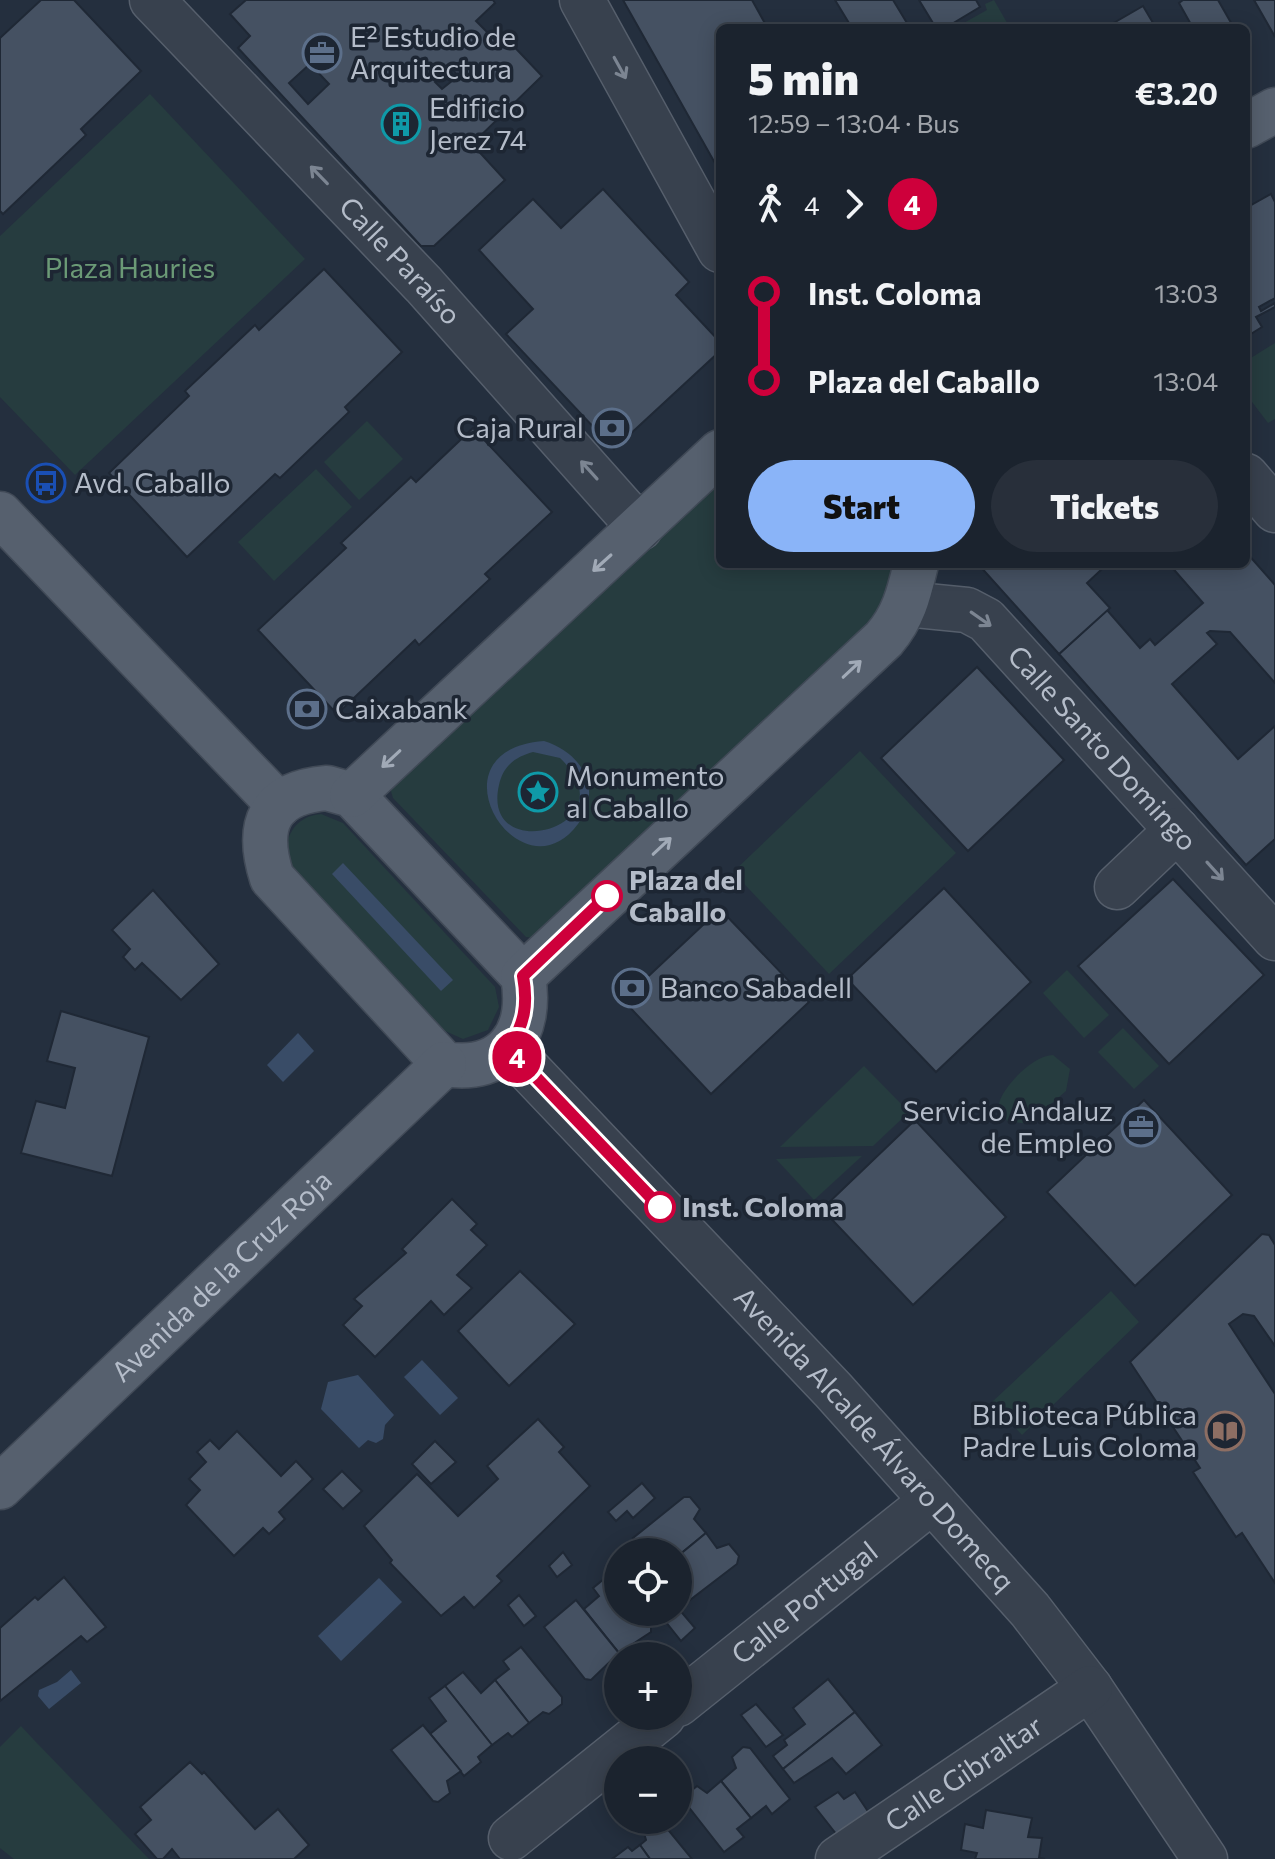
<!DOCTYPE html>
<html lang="en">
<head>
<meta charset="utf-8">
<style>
  body { margin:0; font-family:Commissioner,sans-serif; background:#282f3a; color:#f1f3f6; height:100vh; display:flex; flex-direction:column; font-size:30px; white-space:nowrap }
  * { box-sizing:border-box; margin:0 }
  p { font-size:26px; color:#a0a4aa }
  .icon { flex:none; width:44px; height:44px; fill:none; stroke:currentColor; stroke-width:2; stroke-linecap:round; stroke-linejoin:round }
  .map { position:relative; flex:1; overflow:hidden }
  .side { position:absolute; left:716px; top:24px; width:534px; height:544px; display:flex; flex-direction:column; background:#1b232e; border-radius:12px; box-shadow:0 4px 20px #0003,0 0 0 2px #39404a }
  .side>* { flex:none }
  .badge { padding:0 16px; border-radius:26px; font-size:28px; line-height:52px }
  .controls { position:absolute; left:604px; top:1538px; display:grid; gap:16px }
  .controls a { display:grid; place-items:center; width:88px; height:88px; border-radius:50%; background:#1b232e; box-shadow:0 4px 20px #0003,0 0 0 2px #39404a; font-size:40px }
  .map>.badge { position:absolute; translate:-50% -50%; box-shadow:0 0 0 4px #fff }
  .legs { display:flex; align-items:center; gap:12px; height:88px; padding:0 32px; font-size:26px }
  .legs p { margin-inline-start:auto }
  .overview { display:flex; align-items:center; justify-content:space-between; height:136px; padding:0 32px }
  h1 { font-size:44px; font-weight:800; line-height:60px }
  .button { display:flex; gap:16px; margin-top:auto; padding:16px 32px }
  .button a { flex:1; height:92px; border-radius:48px; background:#8ab4f8; color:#111; font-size:32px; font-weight:800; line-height:92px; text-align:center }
  .button a+a { background:#282f3a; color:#f1f3f6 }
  ul { padding:0 32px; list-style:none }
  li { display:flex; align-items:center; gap:28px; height:88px; font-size:30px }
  li i { display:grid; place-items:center; width:12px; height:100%; margin:0 10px; background:currentColor }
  li i::after { content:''; width:20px; height:20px; margin:-10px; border:6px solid; border-radius:50%; background:#1b232e }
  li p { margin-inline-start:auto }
  li:first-child i { background:linear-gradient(#0000 50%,currentColor 0) }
  li:last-child i { background:linear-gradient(currentColor 50%,#0000 0) }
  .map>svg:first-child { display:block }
  .green { fill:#263c3f }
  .water { fill:#394c67; fill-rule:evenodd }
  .building { fill:#455162; stroke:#1f2835; stroke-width:2; fill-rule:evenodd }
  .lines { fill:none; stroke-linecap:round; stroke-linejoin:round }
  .minor-casing { stroke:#565f6c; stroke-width:47 }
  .major-casing { stroke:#414a57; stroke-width:47 }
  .minor { stroke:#38414e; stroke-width:44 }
  .major { stroke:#56606e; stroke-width:44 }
  .oneway { stroke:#7c8592 }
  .oneway2 { stroke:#a1aab7 }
  .line-1-casing { stroke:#fff; stroke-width:18 }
  .line-1 { stroke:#ce003b; stroke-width:12 }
  .stop-1-dot { fill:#fff; stroke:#ce003b; stroke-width:4 }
  .labels { text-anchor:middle; stroke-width:7; stroke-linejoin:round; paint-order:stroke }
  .poi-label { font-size:28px; fill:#b4bcc9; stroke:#1d2633; text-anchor:start }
  .street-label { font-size:28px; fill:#b4bcc9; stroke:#1d2633 }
  .park-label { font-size:28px; fill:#6b9a76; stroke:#1d2633 }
  .stop-label { font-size:28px; font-weight:bold; fill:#b4bcc9; stroke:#1d2633; text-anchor:start }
</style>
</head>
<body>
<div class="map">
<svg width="1275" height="1859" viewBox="0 0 1275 1859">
  <rect width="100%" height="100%" fill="#242f3e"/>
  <g class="green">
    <path d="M994,0L1010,28H955L987,10L985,4Z"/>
    <path d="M150,94L305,259L75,475L0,397V236Z"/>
    <path d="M1275,343V419L1268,423L1246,394V361Z"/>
    <path d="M367,421L403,459L359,500L324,462Z"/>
    <path d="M316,469L352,507L274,581L238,542Z"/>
    <path d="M720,478V564H898L875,621L536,938L526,937L393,798L390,788Z"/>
    <path d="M860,751L956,853L829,974L733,872Z"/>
    <path d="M321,814L343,823L495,987L499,1007L488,1030L463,1039L443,1030L293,870C278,845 292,816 321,814Z"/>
    <path d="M1067,970L1109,1015L1084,1038L1043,993Z"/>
    <path d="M1123,1028L1159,1066L1134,1089L1098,1052Z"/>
    <path d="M1053,1055L1070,1069L1066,1091L1028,1124L1007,1121L999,1103C1004,1085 1034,1055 1053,1055Z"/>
    <path d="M864,1066L909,1112L873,1146L780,1147Z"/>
    <path d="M862,1156L814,1200L776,1159Z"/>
    <path d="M1111,1291L1139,1322L1022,1435L992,1402Z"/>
    <path d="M21,1726L34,1740L149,1859H14L0,1848V1747Z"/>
  </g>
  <g class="water">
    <path d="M544,741C581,752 604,789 578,824C520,902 425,750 544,741ZM533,752L560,758C633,827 480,868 499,785C503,766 515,757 533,752Z"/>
    <path d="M343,863L453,980L441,991L332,874Z"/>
    <path d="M298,1033L314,1051L283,1082L267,1065Z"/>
    <path d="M422,1360L458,1398L440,1415L404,1377Z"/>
    <path d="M358,1375L394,1415L385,1425L383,1439L376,1443L368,1440L359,1448L321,1409L328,1382Z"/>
    <path d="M379,1578L402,1602L341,1661L318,1636Z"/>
    <path d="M71,1670L81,1683L49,1709L38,1696L39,1690L57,1682Z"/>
  </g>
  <g class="building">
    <path d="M41,0H74L141,71L81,129L86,135L3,214L0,211V38Z"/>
    <path d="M246,0H493L495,3L476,21L496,41L502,34L542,76L472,144L505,180L434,246H421L238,48L250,36L230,14ZM310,64L329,84L308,104L289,83ZM451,67L458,76L442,89L435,82Z"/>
    <path d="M623,0H752L767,27L720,28V172Z"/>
    <path d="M835,0H893L910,28H852Z"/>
    <path d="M919,0H976L980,7L945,28H936Z"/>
    <path d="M1183,0H1218L1234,28H1193L1179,3Z"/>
    <path d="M1254,0H1275V37L1274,35Z"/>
    <path d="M1143,6L1156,28H1105Z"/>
    <path d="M603,189L689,282L676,295L720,342V351L614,449L506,334L533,309L479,250L533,199L561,228Z"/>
    <path d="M1271,194L1275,202V298L1259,307L1261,311L1275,303V307L1256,317L1262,327L1246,337V208Z"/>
    <path d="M324,269L402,352L345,407L349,412L280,478L275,474L187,557L109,473L189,396L185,391L255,325L259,330Z"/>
    <path d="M473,428L552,512L485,574L490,579L419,645L415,640L337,714L258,630L346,548L341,543L411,477L416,482Z"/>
    <path d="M1246,552L1275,585V683L1230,632L1210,631L1207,633L1217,644L1172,684L1238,759L1275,726V839L1246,865L1059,654L1107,610L1140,648L1150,639L1155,645L1203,603L1169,564H1246Z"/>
    <path d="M978,564H1108V569H1102L1087,583L1110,608L1059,654Z"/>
    <path d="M977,667L1064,760L968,851L881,758Z"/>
    <path d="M1173,879L1264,975L1169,1064L1078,966Z"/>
    <path d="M944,888L1031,982L936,1072L847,979Z"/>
    <path d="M153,890L219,964L181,1000L142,963L135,970L123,957L130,949L112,930Z"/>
    <path d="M720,909L809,1002L711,1094L623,1000Z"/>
    <path d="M61,1011L149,1037L112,1176L21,1153L36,1101L65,1108L75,1068L47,1061Z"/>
    <path d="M1144,1100L1232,1195L1135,1286L1047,1192Z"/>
    <path d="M915,1120L1006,1217L913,1305L822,1209Z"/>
    <path d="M452,1199L477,1224L471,1230L487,1245L457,1275L472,1288L444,1315L431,1301L375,1357L343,1325L362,1306L354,1299L406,1253L402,1249Z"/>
    <path d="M1262,1234L1269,1235L1275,1245V1346L1254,1316L1243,1314L1229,1324L1275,1394V1583L1242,1533L1236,1537L1193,1472L1200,1468L1130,1362Z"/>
    <path d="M520,1271L575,1324L509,1386L458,1331Z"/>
    <path d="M538,1419L564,1447L559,1452L590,1486L497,1576L502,1581L474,1608L464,1597L441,1616L390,1563L392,1560L364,1526L417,1474L458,1516L498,1479L487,1466Z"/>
    <path d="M237,1431L281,1476L296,1461L313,1479L279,1512L285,1519L269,1534L263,1528L234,1556L186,1505L200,1490L189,1479L206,1462L197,1452L210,1440L219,1449Z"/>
    <path d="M435,1441L456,1462L431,1484L412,1464Z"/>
    <path d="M342,1471L362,1491L343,1509L323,1489Z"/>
    <path d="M642,1483L655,1498L633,1518L627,1511L616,1521L608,1512Z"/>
    <path d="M684,1497H690L700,1509L694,1519L706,1533L678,1556V1552H644L633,1538Z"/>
    <path d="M706,1533L717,1548L729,1544L739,1556L737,1564L686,1603L678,1593V1556Z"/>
    <path d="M563,1552L572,1565L557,1577L549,1566Z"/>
    <path d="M610,1574L618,1584V1612H641L651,1625V1632L619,1653L584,1609L599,1596L593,1588Z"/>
    <path d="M64,1577L106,1627L87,1642L81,1636L0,1701V1628L35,1597L38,1600Z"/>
    <path d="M519,1595L536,1616L524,1626L508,1605Z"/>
    <path d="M576,1600L619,1653L591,1680L585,1679L544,1627Z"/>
    <path d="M678,1608L695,1628L681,1641L658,1612H678Z"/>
    <path d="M521,1647L562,1697V1704L549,1714L543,1712L529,1723L495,1680L509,1669L503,1661Z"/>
    <path d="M463,1672L481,1693L495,1680L529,1723L512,1737L508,1733L492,1745L445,1686Z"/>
    <path d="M828,1679L855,1712L783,1769L773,1756L787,1745L784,1740L805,1724L793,1708Z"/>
    <path d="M445,1686L492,1745L478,1757L481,1762L464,1776L430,1734L446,1721L429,1698Z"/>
    <path d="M756,1704L783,1735L766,1747L741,1715Z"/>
    <path d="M855,1712L882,1745L846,1774L832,1758L794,1783L783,1769Z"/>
    <path d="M423,1725L461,1771L447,1781L450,1793L438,1802L433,1801L391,1750Z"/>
    <path d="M743,1747L750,1748L790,1799L772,1814L766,1806L751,1818L721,1781L736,1768L732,1757Z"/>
    <path d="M190,1762L202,1774L204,1772L255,1829L278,1809L309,1845L294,1859H180L172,1849L163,1859H157L135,1834L151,1820L140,1807Z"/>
    <path d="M721,1781L751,1818L737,1829L744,1837L724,1852L684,1801L685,1796L697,1786L707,1793Z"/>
    <path d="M838,1792L844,1799L855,1792L869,1813L837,1835L815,1807Z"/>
    <path d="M986,1810L1032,1818L1028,1837L1042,1838L1039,1858L1045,1859H975L977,1853L961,1850L965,1824L983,1828Z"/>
    <path d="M654,1820L661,1821L692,1859H650L640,1845L646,1840L643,1830Z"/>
    <path d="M640,1845L650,1859H612L628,1847L632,1851Z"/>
  </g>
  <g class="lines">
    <defs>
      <g id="minor">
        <path id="s1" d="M152,0L424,285L640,528"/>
        <path d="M582,0L720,250"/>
        <path d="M1246,476L1275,510"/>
        <path id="s2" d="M906,604L967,610L986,620L1275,938"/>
        <path d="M1117,887L1177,830"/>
        <path id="s3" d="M508,1048L833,1390L1030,1610L1090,1688L1205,1859"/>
        <path id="s4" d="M678,1704L932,1501"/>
        <path d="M511,1838L663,1716"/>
        <path id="s5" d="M838,1859L1090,1688"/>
      </g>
      <g id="major">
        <path d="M1246,126L1275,110"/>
        <path d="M0,514L279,805"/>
        <path d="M327,788L352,795L523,976C533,1033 505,1074 444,1064L272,878C255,825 268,793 327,788Z"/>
        <path d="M352,795L720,452"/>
        <path d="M523,976L884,639C904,616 909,593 916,564"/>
        <path id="s6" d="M0,1487L444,1064"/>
      </g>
    </defs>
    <use href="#minor" class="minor-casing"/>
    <use href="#major" class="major-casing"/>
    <use href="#minor" class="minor"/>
    <use href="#major" class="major"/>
  </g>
  <defs><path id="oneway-shaft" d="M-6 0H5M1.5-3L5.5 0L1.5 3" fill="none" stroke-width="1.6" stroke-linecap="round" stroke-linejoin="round" transform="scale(2)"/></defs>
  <g class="oneway">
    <use href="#oneway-shaft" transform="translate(620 68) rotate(61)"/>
    <use href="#oneway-shaft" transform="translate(319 175) rotate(-134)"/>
    <use href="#oneway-shaft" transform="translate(589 470) rotate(-132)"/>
    <use href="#oneway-shaft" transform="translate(981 619) rotate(35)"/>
    <use href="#oneway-shaft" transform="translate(1215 871) rotate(48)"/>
  </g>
  <g class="oneway2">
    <use href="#oneway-shaft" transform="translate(602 563) rotate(138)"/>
    <use href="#oneway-shaft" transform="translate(852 669) rotate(-43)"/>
    <use href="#oneway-shaft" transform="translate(391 759) rotate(137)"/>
    <use href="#oneway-shaft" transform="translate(662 846) rotate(-43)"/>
  </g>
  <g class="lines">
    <defs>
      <path id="line-1" d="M607,896L523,976C528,1004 525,1025 508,1048L660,1207"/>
    </defs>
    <use href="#line-1" class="line-1-casing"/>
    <use href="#line-1" class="line-1"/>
  </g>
  <defs>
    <symbol id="office-ring" viewBox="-11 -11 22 22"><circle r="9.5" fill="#1d2633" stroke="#5c6f8a" stroke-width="1.5"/><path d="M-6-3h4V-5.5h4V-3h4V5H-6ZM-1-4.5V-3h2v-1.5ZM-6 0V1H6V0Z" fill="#5c6f8a"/></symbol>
    <symbol id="building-ring" viewBox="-11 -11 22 22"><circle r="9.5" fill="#1d2633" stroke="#0f9aa8" stroke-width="1.5"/><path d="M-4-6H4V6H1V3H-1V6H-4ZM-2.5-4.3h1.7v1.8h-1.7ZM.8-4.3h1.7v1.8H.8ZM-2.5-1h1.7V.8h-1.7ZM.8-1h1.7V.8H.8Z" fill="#0f9aa8"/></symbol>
    <symbol id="bank-ring" viewBox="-11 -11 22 22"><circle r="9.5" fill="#1d2633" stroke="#5c6f8a" stroke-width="1.5"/><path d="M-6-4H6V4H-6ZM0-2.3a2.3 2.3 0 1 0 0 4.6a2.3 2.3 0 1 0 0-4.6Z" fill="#5c6f8a"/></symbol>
    <symbol id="bus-ring" viewBox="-11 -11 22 22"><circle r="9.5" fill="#1d2633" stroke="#1a4fb4" stroke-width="1.5"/><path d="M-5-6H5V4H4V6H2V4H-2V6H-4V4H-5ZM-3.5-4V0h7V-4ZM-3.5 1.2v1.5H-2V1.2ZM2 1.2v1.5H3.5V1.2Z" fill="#1a4fb4"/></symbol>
    <symbol id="sight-ring" viewBox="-11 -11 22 22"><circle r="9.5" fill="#1d2633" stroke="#0f9aa8" stroke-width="1.5"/><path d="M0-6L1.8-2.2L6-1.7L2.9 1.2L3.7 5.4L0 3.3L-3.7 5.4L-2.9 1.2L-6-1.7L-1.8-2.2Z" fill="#0f9aa8"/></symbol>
    <symbol id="library-ring" viewBox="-11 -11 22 22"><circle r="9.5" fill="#1d2633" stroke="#8d6e63" stroke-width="1.5"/><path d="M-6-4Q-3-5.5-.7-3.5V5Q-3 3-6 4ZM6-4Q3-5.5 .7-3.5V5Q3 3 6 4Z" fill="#8d6e63"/></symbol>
  </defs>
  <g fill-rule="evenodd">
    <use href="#office-ring" x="300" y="31" width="44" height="44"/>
    <use href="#building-ring" x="379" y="102" width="44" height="44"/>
    <use href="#bank-ring" x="590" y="406" width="44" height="44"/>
    <use href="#bus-ring" x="24" y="461" width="44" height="44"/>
    <use href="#bank-ring" x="285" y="687" width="44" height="44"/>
    <use href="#sight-ring" x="516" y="770" width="44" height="44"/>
    <use href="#bank-ring" x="610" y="966" width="44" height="44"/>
    <use href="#office-ring" x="1119" y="1105" width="44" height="44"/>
    <use href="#library-ring" x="1203" y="1409" width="44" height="44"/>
  </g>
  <g class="stop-1-dot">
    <circle cx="607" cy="896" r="14"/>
    <circle cx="660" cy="1207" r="14"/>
  </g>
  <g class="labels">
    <g class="poi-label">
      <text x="350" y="47">E² Estudio de<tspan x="350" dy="32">Arquitectura</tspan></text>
      <text x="429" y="118">Edificio<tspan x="429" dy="32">Jerez 74</tspan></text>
      <text x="584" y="438" text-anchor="end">Caja Rural</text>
      <text x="74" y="493">Avd. Caballo</text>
      <text x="335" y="719">Caixabank</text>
      <text x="566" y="786">Monumento<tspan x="566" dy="32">al Caballo</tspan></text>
      <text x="660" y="998">Banco Sabadell</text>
      <text x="1113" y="1121" text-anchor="end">Servicio Andaluz<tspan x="1113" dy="32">de Empleo</tspan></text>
      <text x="1197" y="1425" text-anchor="end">Biblioteca Pública<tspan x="1197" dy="32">Padre Luis Coloma</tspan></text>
    </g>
    <g class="street-label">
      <text dy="10" stroke="none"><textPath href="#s1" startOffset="360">Calle Paraíso</textPath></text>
      <text dy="10" stroke="none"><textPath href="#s2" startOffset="256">Calle Santo Domingo</textPath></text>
      <text dy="10" stroke="none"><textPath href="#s6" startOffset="306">Avenida de la Cruz Roja</textPath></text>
      <text dy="10" stroke="none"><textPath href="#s3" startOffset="536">Avenida Alcalde Álvaro Domecq</textPath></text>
      <text dy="10" stroke="none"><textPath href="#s4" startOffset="162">Calle Portugal</textPath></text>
      <text dy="10" stroke="none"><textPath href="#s5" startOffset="152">Calle Gibraltar</textPath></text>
    </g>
    <g class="park-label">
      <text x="130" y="278">Plaza Hauries</text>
    </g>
    <g class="stop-label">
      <text x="629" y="890">Plaza del<tspan x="629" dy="32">Caballo</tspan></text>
      <text x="682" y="1217">Inst. Coloma</text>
    </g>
  </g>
</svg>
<div class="controls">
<a><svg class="icon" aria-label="locate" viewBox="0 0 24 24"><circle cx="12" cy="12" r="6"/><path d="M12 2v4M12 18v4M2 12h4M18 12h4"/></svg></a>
<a>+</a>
<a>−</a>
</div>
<b class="badge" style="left:517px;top:1057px;background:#ce003b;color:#fff">4</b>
<section class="side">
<div class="overview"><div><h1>5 min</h1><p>12:59 – 13:04 · Bus</p></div><b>€3.20</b></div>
<div class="legs"><svg class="icon" aria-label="walk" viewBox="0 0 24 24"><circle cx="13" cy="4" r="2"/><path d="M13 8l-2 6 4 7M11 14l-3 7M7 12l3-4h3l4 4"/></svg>4<svg class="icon" aria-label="forward" viewBox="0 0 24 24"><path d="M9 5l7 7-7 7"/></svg><b class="badge" style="background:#ce003b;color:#fff">4</b></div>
<ul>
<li><i style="color:#ce003b"></i><b>Inst. Coloma</b><p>13:03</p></li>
<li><i style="color:#ce003b"></i><b>Plaza del Caballo</b><p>13:04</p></li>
</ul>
<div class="button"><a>Start</a><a>Tickets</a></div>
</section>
</div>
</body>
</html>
